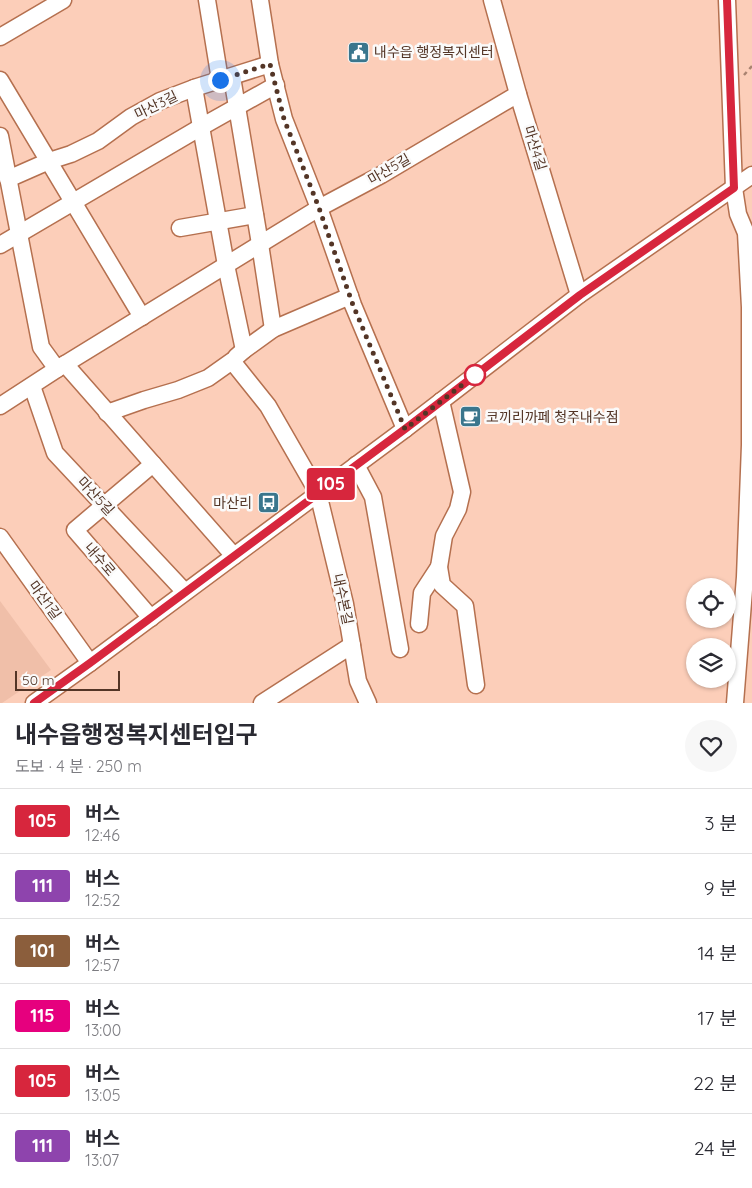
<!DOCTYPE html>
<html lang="ko">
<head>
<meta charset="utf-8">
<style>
  body { margin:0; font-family:Quicksand,"Noto Sans KR",sans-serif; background:#f7f7f7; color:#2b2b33; height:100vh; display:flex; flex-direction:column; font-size:19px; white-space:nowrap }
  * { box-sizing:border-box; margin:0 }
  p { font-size:16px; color:#7c7c81 }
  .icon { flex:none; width:28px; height:28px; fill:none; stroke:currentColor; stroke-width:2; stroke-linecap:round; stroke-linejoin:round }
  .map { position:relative; height:703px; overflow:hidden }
  .panel { display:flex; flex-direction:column; background:#fff; flex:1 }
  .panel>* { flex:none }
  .badge { padding:0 10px; border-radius:4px; font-size:18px; line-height:32px }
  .controls { position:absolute; left:686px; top:578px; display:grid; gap:10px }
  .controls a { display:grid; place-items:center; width:50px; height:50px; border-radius:50%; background:#fff; box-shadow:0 1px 4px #0004; font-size:25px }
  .scale { position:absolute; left:15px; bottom:12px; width:105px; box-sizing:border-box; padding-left:5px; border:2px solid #533526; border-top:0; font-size:14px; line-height:18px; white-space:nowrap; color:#533526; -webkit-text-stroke:4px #fafafa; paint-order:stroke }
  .you { position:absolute; width:25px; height:25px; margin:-12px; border:4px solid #fff; border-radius:50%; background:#1a73e8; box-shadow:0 0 0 8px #1a73e833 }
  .map>.badge { position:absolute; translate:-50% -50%; box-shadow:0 0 0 2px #fff }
  .round { display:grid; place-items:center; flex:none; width:52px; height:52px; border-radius:26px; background:#f7f7f7 }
  .head { display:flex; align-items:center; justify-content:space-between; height:85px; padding:0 15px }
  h1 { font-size:24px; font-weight:700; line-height:38px }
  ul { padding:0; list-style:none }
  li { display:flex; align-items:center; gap:15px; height:65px; padding:0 15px; border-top:1px solid #e1e1e2 }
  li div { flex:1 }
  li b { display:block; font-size:19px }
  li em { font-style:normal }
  li .badge { min-width:55px; font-weight:700; text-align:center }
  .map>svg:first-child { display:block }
  .built { fill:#f0bfa9 }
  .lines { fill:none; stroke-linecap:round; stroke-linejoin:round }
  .minor-casing { stroke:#b5704f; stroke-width:19 }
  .path { stroke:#a98371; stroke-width:2.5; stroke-dasharray:4 4; stroke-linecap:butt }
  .minor { stroke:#fff; stroke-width:16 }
  .line-casing { stroke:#fff; stroke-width:11 }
  .line { stroke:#d7263d; stroke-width:8 }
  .walk { stroke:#533526; stroke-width:5; stroke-dasharray:0 9 }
  .stop-dot { fill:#fff; stroke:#d7263d; stroke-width:2.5 }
  .labels { text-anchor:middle; stroke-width:5; stroke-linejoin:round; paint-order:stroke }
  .poi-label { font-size:14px; fill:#533526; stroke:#fafafa; text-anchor:start }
  .street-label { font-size:14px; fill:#533526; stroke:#fafafa }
</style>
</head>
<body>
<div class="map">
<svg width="752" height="703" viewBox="0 0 752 703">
  <rect width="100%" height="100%" fill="#fcceb9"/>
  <path class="built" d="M0,601L51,670L2,703H0Z"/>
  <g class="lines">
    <defs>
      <g id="minor">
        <path d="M207,0L220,80"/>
        <path d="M260,0L270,64L284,119L319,208L353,305L405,429"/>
        <path d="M492,0L518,94L579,295"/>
        <path d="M727,0L734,188L738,214L746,233L750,307V445L745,577L735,703"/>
        <path d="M0,37L63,0"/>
        <path d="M232,77L260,244L273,329"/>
        <path d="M0,80L142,317"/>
        <path d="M194,88L226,265L244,350"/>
        <path d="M0,136L41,347L57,369"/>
        <path d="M8,179L49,161L71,154L98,141L131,117L160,101L194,88L270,64"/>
        <path d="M180,228L255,215"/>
        <path d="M0,245L201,127L276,85"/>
        <path d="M236,357L244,350L273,329L350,296"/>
        <path d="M65,364L234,556"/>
        <path d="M32,386L55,453L185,592"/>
        <path d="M441,401L462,492L458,509L444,536L439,567L442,585L465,606L476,685"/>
        <path d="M0,406L57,369L319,208L381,175L518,94"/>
        <path d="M107,413L144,400L178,390L208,378L232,361L268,406L318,493L345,604L358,681L368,703"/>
        <path d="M356,465L373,497L400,649"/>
        <path d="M0,537L90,663"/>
        <path d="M151,618L75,530L153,464"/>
        <path d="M419,624L422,593L439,567"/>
        <path d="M34,703L90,663L405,429L579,295L752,175"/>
        <path d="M262,703L352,645"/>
      </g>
    </defs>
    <use href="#minor" class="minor-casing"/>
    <path class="path" d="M744,75L752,66"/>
    <use href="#minor" class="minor"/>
  </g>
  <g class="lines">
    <defs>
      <path id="line" d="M34,703L90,663L405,429L580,295L734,188L727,0"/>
    </defs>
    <use href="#line" class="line-casing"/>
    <use href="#line" class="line"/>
    <path class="walk" d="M220,80L270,64L284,119L319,208L353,305L405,429L475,375"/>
  </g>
  <defs>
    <symbol id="civic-square" viewBox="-11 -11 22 22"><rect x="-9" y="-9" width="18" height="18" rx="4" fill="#3a768d" stroke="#fafafa"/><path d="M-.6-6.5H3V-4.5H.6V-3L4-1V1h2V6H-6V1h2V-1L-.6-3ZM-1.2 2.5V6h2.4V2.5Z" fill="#fff"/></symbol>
    <symbol id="cafe-square" viewBox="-11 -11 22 22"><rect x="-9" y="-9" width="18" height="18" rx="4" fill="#3a768d" stroke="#fafafa"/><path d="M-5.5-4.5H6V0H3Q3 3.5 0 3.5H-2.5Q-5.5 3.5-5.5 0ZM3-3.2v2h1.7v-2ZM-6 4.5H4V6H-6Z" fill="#fff"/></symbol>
    <symbol id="bus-square" viewBox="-11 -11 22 22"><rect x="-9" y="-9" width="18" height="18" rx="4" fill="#3a768d" stroke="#fafafa"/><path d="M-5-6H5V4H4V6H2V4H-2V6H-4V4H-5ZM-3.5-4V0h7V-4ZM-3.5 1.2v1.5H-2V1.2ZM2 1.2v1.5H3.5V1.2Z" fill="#fff"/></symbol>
  </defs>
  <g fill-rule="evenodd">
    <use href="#civic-square" x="346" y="40" width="25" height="25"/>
    <use href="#cafe-square" x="458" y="404" width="25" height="25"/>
    <use href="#bus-square" x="256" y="490" width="25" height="25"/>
  </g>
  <circle class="stop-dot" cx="475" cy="375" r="10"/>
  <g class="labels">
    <g class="poi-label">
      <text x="374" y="57">내수읍 행정복지센터</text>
      <text x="486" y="422">코끼리까페 청주내수점</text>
      <text x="252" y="508" text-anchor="end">마산리</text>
    </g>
    <g class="street-label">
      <text transform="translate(156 105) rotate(-26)" y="5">마산3길</text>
      <text transform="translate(535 148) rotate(73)" y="5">마산4길</text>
      <text transform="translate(389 169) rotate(-30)" y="5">마산5길</text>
      <text transform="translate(96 496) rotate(47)" y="5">마산5길</text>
      <text transform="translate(100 559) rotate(49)" y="5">내수로</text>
      <text transform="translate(343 599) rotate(78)" y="5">내수본길</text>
      <text transform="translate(45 600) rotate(54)" y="5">마산1길</text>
    </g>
  </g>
</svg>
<div class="controls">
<a><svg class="icon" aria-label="locate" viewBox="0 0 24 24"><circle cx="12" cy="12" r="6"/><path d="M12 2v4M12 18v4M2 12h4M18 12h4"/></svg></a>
<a><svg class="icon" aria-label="layers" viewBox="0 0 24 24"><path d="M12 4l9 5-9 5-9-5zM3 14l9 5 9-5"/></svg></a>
</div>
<div class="scale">50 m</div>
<div class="you" style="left:220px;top:80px"></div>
<b class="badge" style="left:331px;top:484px;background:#d7263d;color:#fff">105</b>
</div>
<section class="panel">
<div class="head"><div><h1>내수읍행정복지센터입구</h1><p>도보 · 4 분 · 250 m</p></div><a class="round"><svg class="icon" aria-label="heart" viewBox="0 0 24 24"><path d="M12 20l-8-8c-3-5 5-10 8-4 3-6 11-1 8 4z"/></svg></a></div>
<ul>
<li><span class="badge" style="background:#d7263d;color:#fff">105</span><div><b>버스</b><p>12:46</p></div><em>3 분</em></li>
<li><span class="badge" style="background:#8e44ad;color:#fff">111</span><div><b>버스</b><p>12:52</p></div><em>9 분</em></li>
<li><span class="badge" style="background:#8b5e3c;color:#fff">101</span><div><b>버스</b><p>12:57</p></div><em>14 분</em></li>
<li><span class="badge" style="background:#e6007e;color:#fff">115</span><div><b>버스</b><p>13:00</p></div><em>17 분</em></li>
<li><span class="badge" style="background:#d7263d;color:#fff">105</span><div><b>버스</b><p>13:05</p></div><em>22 분</em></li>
<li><span class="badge" style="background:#8e44ad;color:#fff">111</span><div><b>버스</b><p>13:07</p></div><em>24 분</em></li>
</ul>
</section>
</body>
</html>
